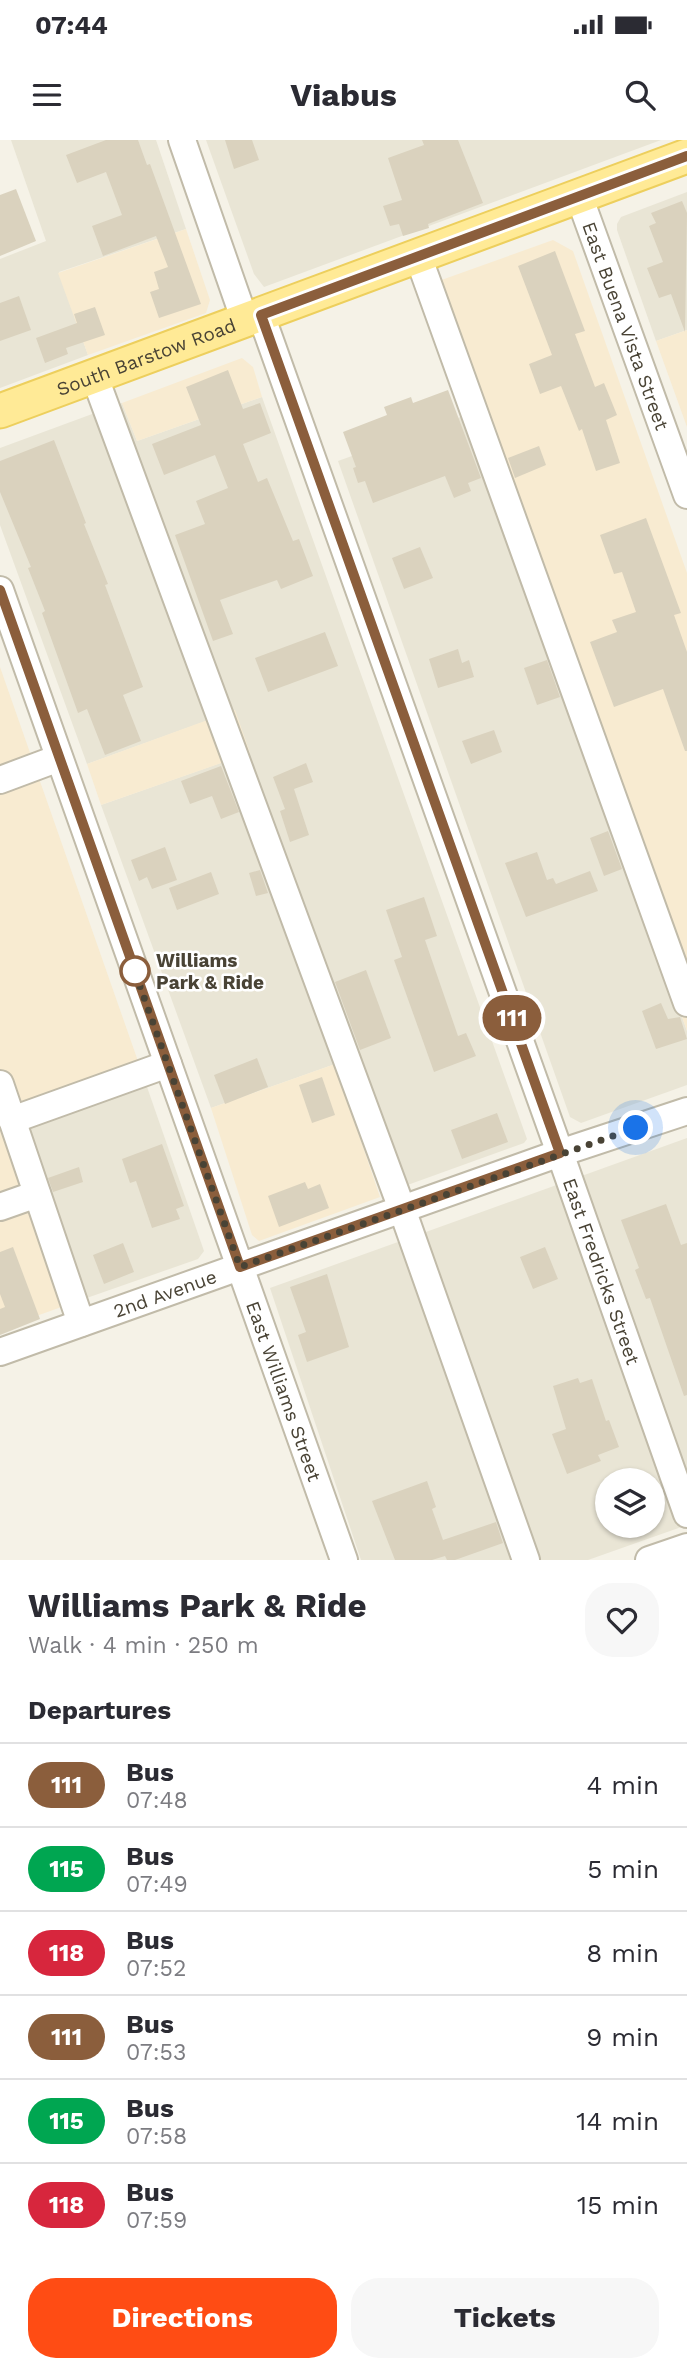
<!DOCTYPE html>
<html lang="en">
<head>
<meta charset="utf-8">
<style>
  body { margin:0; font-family:"Work Sans",sans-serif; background:#f7f7f7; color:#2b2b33; height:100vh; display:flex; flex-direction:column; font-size:26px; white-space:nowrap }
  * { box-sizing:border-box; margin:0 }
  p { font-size:23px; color:#7c7c81 }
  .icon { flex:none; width:38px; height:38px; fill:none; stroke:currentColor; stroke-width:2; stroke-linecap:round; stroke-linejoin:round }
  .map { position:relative; height:1420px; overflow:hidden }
  .details { display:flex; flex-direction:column; background:#fff; flex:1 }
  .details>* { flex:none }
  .badge { padding:0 14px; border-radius:23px; font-size:24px; line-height:46px }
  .tools { position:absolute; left:595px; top:1328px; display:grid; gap:14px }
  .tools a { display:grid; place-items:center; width:70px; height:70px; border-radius:50%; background:#fff; box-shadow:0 2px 5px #0004; font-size:35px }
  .you { position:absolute; width:35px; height:35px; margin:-18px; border:5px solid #fff; border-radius:50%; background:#1a73e8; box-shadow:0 0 0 10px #1a73e833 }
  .map>.badge { position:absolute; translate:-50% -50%; box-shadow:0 0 0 4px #fff }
  h2 { padding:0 28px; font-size:26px; line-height:63px }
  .round { display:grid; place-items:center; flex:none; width:74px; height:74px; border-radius:28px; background:#f7f7f7 }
  .overview { display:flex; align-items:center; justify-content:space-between; height:119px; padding:0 28px }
  h1 { font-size:33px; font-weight:700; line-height:52px }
  .cta { display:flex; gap:14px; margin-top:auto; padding:14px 28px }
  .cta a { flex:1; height:80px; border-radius:28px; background:#ff4c14; color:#fff; font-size:28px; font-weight:700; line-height:80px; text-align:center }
  .cta a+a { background:#f7f7f7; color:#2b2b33 }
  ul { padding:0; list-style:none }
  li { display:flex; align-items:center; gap:21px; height:84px; padding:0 28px; border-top:2px solid #e1e1e2 }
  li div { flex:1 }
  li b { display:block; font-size:26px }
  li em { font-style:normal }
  li .badge { min-width:77px; font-weight:700; text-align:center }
  .status { display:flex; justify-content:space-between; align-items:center; height:49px; padding:0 35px; background:#fff; direction:ltr }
  .status svg { height:19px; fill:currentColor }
  header { display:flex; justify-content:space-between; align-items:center; height:91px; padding:0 28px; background:#fff; font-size:32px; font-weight:700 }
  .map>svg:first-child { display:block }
  .residential { fill:#e9e5d5; fill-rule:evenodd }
  .commercial { fill:#f8ebd1 }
  .building { fill:#dad2be }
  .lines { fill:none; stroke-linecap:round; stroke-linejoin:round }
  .minor-casing { stroke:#c1bba9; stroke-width:30 }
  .major-casing { stroke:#edcf5d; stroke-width:37 }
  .minor { stroke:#fff; stroke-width:26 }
  .major { stroke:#ffea96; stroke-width:33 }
  .line-casing { stroke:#fff; stroke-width:16 }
  .line { stroke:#8b5e3c; stroke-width:10 }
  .walk { stroke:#494335; stroke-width:7; stroke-dasharray:0 12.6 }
  .stop-dot { fill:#fff; stroke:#8b5e3c; stroke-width:3.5 }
  .labels { text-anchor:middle; stroke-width:5; stroke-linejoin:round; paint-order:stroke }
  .street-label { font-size:19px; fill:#494335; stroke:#fff }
  .stop-label { font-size:19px; font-weight:bold; fill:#494335; stroke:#fff; text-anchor:start }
</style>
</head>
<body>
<div class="status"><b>07:44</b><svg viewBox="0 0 49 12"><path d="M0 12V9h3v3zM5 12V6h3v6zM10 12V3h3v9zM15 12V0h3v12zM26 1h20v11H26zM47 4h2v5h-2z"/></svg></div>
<header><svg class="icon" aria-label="menu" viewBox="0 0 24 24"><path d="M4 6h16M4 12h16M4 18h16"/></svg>Viabus<svg class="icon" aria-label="search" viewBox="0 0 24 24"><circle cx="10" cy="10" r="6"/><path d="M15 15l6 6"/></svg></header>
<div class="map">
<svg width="687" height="1420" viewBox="0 0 687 1420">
  <rect width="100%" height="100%" fill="#f5f2e7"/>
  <g class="residential">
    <path d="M11,0H156L186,89L59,132L88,215L0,248V119L46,101Z"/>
    <path d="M206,0H661L264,147L254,134Z"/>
    <path d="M687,52V190L656,201L617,90V84L621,77Z"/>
    <path d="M262,257L527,999L524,1003L402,1047L355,917L211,968L101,665L249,613L234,571L87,624L0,385V308L122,263L137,301Z"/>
    <path d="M469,274L687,891V945L581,983L570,977L338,321Z"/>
    <path d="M146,944L204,1111L198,1119L81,1160L21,987Z"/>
    <path d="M687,998V1385L588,1420H361L270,1148ZM607,1340H653V1386H607Z"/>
  </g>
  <g class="commercial">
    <path d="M186,89L210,160L206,173L88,215L58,133Z"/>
    <path d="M553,100L573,111L687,433V891L469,274L419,148Z"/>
    <path d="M687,190V287L656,201Z"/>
    <path d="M242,218L253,227L262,257L137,301L122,263Z"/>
    <path d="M0,527L146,944L21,987L81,1160L0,1189Z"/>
    <path d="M235,570L250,613L101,665L87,624Z"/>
    <path d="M335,924L380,1057L259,1101L252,1095L211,968Z"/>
  </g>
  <g class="building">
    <path d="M106,0H138L147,25L150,24L201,164L159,178L150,152L159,149L154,132L168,127L156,96L103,116L92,86L122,75L106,32L77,43L66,15Z"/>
    <path d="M225,0H252L259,20L234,29Z"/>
    <path d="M422,0H458L483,63L428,84L429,88L403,96L399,84L390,86L383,66L402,60L388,18L424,5Z"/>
    <path d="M16,49L36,101L0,116V55Z"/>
    <path d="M682,61L687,73L685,192L671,154L659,158L647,128L663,122L649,86L656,83L651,73Z"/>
    <path d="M555,111L585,191L575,194L595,247L604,243L617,275L606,280L620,323L596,331L582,289L579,291L561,246L540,254L529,224L552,215L518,126Z"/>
    <path d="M19,156L31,190L0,201V163Z"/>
    <path d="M95,167L105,195L66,208L68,214L45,223L36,198L77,183L74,174Z"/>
    <path d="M228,230L243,269L260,263L271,293L243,304L258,342L267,338L293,401L299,399L313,436L281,449L277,440L220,460L233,494L213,501L175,395L205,384L196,361L228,348L215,315L164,335L152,304L201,285L186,247Z"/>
    <path d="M448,250L481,338L468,343L471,351L454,358L445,336L373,363L365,341L358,343L353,328L356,327L343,292L387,275L384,267L411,257L413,263Z"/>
    <path d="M54,300L86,383L84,384L108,444L105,445L143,547L123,555L141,601L105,615L87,569L78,573L42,473L45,471L28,428L31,427L0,352V321Z"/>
    <path d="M539,306L546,325L515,338L508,318Z"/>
    <path d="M646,378L681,473L674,475L687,512V611H685L663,549L614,567L590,502L617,492L612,480L636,472L622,432L614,434L600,395Z"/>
    <path d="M420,407L433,438L404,449L392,418Z"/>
    <path d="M325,492L338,526L268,552L255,518Z"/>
    <path d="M458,509L462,523L469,520L474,537L438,548L429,519Z"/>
    <path d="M547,520L560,557L537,565L524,528Z"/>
    <path d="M494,590L502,612L471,624L462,601Z"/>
    <path d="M306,623L313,642L294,649L309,695L290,702L280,671L285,669L273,637Z"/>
    <path d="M221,626L239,672L221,679L212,656L190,664L181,641Z"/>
    <path d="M608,691L622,729L604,736L590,698Z"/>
    <path d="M165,707L177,740L152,749L147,737L139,741L131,720Z"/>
    <path d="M537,712L547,740L553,738L556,744L590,731L598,751L526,777L505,723Z"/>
    <path d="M260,730L268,753L256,756L249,733Z"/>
    <path d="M211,732L219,754L177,770L169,748Z"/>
    <path d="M424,757L437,796L425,800L458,896L466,893L476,916L434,932L394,820L402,817L386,770Z"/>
    <path d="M366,830L391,898L360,910L335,842Z"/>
    <path d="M661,863L668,879L680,877L687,899L656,909L642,871Z"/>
    <path d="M257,918L268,947L225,964L214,935Z"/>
    <path d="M322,937L335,975L312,983L299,945Z"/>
    <path d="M497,973L508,1002L462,1019L451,990Z"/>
    <path d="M162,1004L184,1066L176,1069L180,1079L152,1088L136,1041L130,1043L122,1019Z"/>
    <path d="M79,1027L83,1042L53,1052L48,1038Z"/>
    <path d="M305,1042L308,1049L320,1044L329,1068L279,1087L268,1056Z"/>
    <path d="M666,1064L681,1105L687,1103V1255L684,1256L650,1158L646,1159L635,1130L639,1128L621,1080Z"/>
    <path d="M123,1103L134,1132L104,1144L93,1115Z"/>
    <path d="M13,1107L40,1179L0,1195V1169L5,1167L0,1154V1112Z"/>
    <path d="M545,1107L558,1139L533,1149L520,1117Z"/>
    <path d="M327,1134L349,1207L307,1222L298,1195L306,1192L290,1147Z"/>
    <path d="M578,1238L580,1243L592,1239L606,1281L609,1280L619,1307L598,1315L601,1321L567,1334L552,1294L566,1289L553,1246Z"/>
    <path d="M427,1341L436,1367L432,1369L443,1400L496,1382L503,1403L455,1420H447L445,1416L432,1420H395L372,1361Z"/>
  </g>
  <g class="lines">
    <defs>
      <g id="minor">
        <path d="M182,0L245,181"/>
        <path id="s1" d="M579,56L687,355"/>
        <path d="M418,116L687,863"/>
        <path id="s2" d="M261,175L560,1013L687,1374"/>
        <path d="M94,235L402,1069L526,1420"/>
        <path id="s3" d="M0,450L344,1420"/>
        <path d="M0,640L59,618"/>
        <path d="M0,944L81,1183"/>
        <path d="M12,980L168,924"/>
        <path d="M0,1067L37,1054"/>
        <path id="s4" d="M0,1212L560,1013L687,971"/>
        <path d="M649,1420L687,1407"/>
      </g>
      <g id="major">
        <path id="s5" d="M0,271L687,16"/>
      </g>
    </defs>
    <use href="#minor" class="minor-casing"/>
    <use href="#major" class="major-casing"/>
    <use href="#minor" class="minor"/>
    <use href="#major" class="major"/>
  </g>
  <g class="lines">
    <defs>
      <path id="line" d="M0,450L240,1127L560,1013L261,175L687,16"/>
    </defs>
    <use href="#line" class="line-casing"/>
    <use href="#line" class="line"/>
    <path class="walk" d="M135,831L131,821L240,1127L636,988"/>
  </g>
  <circle class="stop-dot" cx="135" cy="831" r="14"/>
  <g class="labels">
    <g class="street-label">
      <text dy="7" stroke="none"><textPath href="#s1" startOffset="138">East Buena Vista Street</textPath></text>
      <text dy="7" stroke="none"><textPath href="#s5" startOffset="156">South Barstow Road</textPath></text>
      <text dy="7" stroke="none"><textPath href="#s2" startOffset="1015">East Fredricks Street</textPath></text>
      <text dy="7" stroke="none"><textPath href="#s4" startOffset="175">2nd Avenue</textPath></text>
      <text dy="7" stroke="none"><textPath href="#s3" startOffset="850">East Williams Street</textPath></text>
    </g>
    <g class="stop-label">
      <text x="156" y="827">Williams<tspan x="156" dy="22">Park &amp; Ride</tspan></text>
    </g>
  </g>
</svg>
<div class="tools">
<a><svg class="icon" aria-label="layers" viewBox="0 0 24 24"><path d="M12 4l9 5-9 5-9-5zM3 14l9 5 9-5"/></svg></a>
</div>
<div class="you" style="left:636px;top:988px"></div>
<b class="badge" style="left:512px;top:878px;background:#8b5e3c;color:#fff">111</b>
</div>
<section class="details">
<div class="overview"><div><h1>Williams Park &amp; Ride</h1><p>Walk · 4 min · 250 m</p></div><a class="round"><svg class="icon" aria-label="heart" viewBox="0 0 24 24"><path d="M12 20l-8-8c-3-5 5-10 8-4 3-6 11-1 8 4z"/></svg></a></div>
<h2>Departures</h2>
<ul>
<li><span class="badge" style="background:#8b5e3c;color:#fff">111</span><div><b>Bus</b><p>07:48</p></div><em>4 min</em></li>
<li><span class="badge" style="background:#00a651;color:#fff">115</span><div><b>Bus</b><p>07:49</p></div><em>5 min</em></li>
<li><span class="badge" style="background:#d7263d;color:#fff">118</span><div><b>Bus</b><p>07:52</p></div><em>8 min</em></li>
<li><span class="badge" style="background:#8b5e3c;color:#fff">111</span><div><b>Bus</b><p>07:53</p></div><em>9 min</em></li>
<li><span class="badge" style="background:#00a651;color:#fff">115</span><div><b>Bus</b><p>07:58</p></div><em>14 min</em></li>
<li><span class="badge" style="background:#d7263d;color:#fff">118</span><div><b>Bus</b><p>07:59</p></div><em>15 min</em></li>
</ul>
<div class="cta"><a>Directions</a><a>Tickets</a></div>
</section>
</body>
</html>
